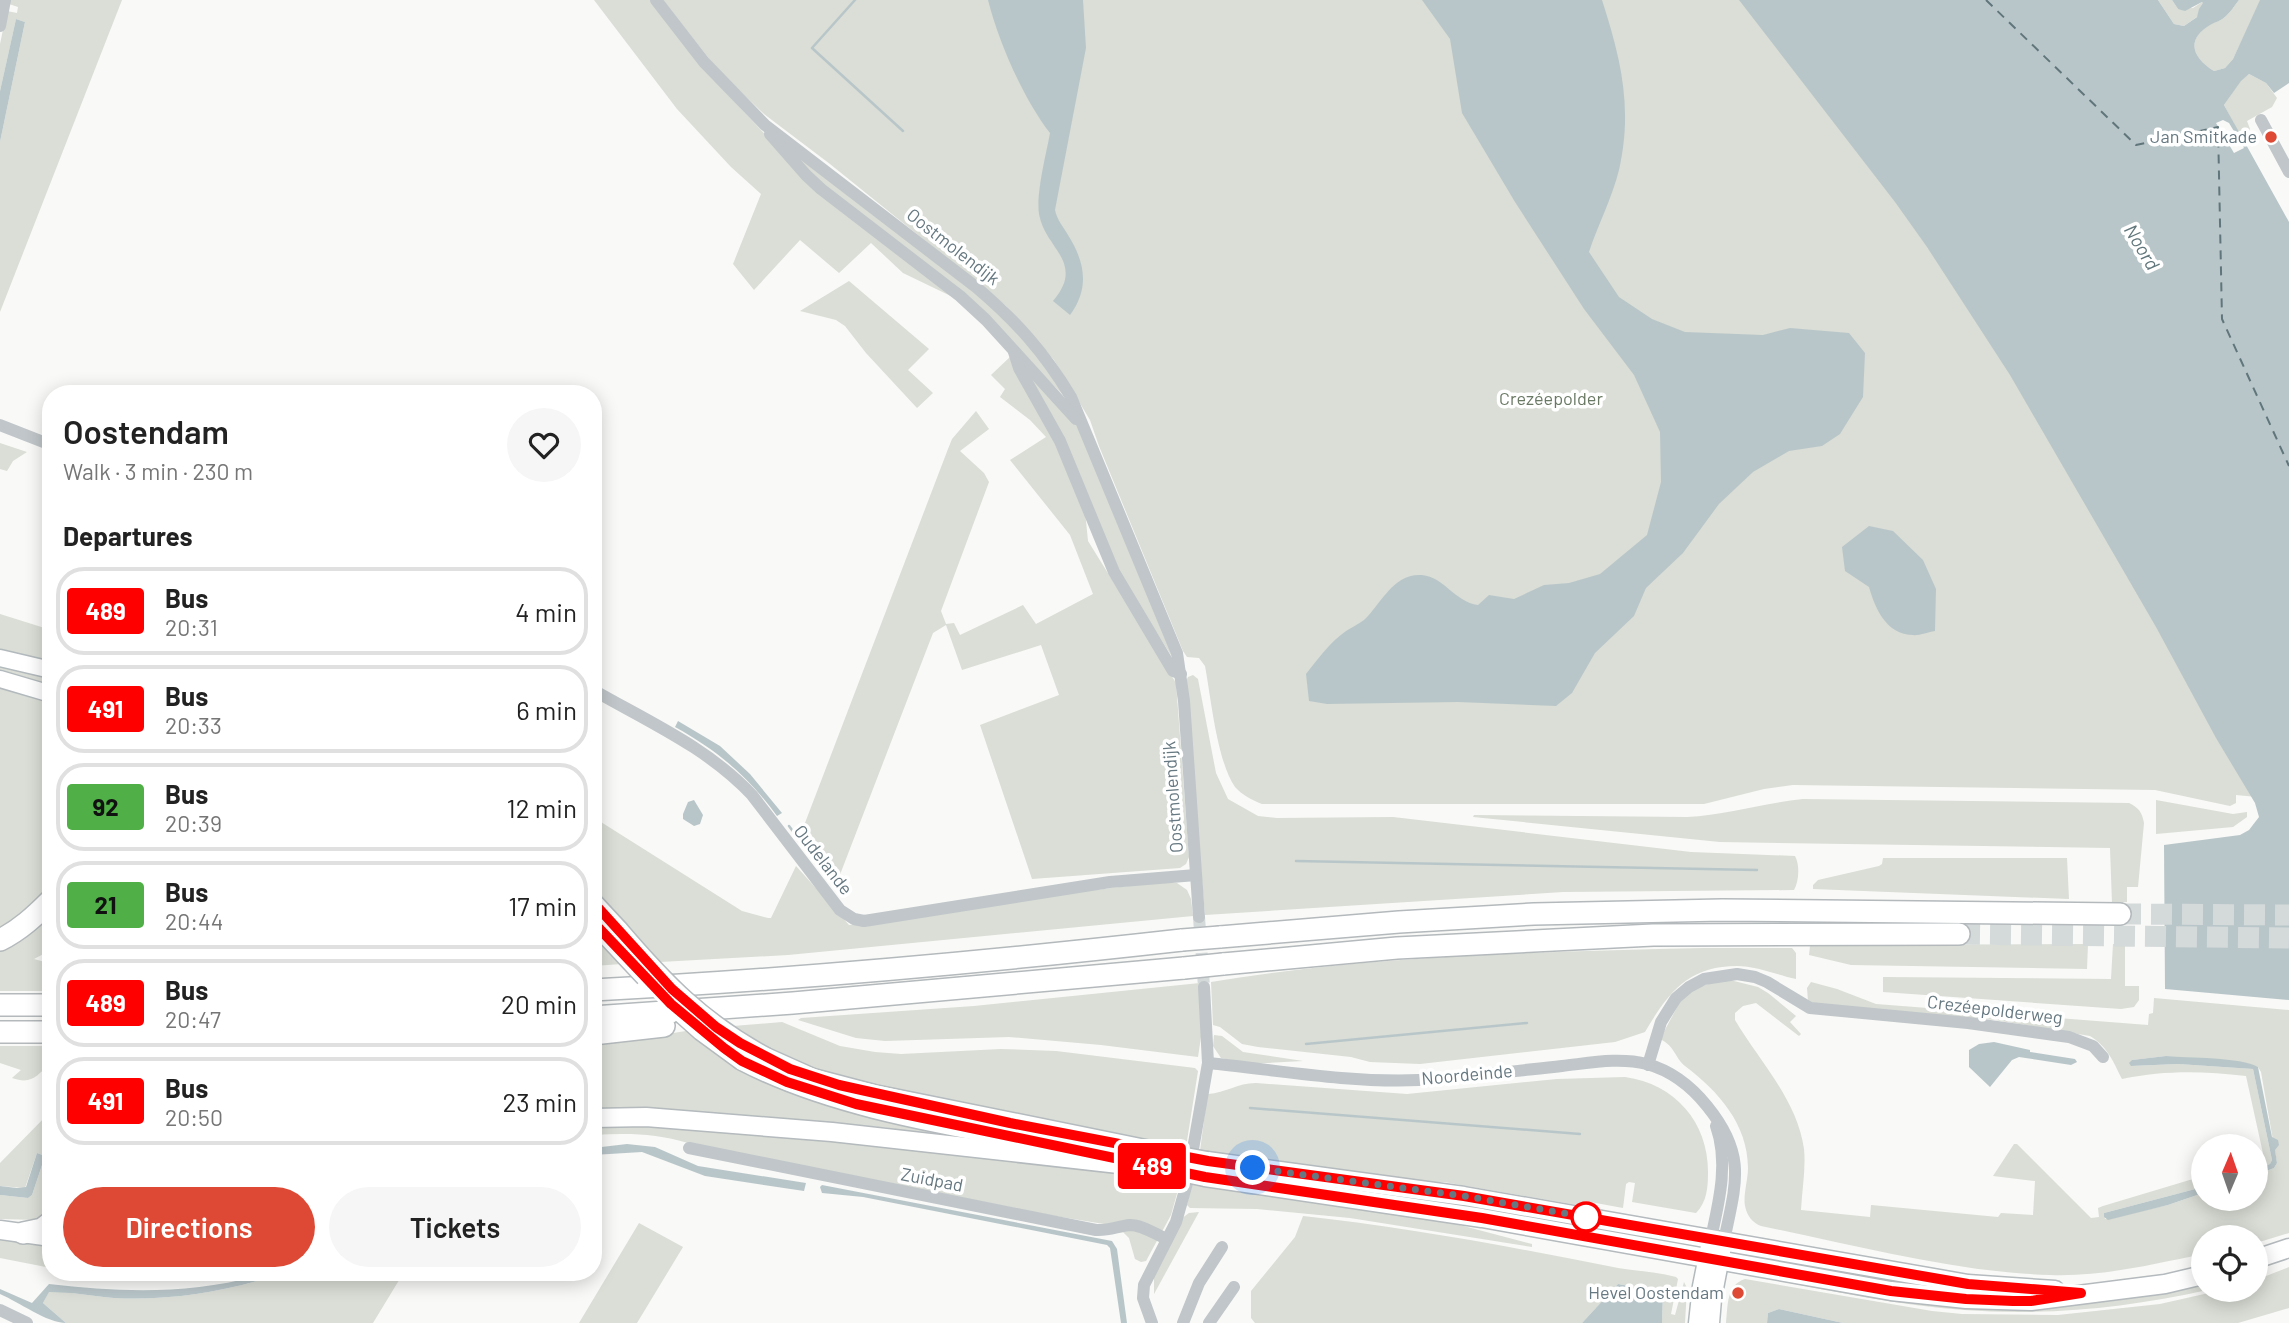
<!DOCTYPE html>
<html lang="en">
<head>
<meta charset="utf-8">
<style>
  body { margin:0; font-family:Barlow,sans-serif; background:#f6f6f6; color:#222; height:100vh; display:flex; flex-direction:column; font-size:26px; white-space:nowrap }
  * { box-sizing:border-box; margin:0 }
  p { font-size:23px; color:#767676 }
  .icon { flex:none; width:38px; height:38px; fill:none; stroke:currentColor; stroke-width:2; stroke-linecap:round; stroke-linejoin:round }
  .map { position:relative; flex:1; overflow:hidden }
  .details { position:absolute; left:42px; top:385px; width:560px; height:896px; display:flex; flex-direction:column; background:#fff; border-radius:28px; box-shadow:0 4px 18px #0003 }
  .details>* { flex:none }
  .badge { padding:0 14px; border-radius:5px; font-size:24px; line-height:46px }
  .needle { width:46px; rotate:2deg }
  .fabs { position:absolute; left:2191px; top:1134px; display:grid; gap:14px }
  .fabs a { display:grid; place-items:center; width:77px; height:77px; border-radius:50%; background:#fff; box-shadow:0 4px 18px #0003; font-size:35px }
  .you { position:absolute; width:35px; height:35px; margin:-18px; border:5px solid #fff; border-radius:50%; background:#1a73e8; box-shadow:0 0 0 10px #1a73e833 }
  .map>.badge { position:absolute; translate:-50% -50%; box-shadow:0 0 0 4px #fff }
  h2 { padding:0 21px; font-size:26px; line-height:63px }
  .round { display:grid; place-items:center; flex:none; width:74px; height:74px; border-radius:37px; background:#f6f6f6 }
  .overview { display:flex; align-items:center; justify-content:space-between; height:119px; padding:0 21px }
  h1 { font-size:33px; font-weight:600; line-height:52px }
  .cta { display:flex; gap:14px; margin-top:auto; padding:14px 21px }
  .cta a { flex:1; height:80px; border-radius:42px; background:#dd4934; color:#fff; font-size:28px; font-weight:600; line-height:80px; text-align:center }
  .cta a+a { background:#f6f6f6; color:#222 }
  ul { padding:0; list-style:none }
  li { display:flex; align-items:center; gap:21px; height:88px; margin:0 14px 10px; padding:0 7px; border:4px solid #e0e0e0; border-radius:28px }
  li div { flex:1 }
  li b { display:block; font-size:26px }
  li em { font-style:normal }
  li .badge { min-width:77px; font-weight:700; text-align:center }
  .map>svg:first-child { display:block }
  .green { fill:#daded6 }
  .water { fill:#b9c6c9 }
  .pier { fill:#f9f9f7 }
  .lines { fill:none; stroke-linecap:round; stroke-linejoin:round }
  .stream { stroke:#b9c6c9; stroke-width:2.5 }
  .ferry { stroke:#60767b; stroke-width:2; stroke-dasharray:9 7; stroke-linecap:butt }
  .minor-tunnel { stroke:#d4d9da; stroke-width:12; stroke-dasharray:12 6; stroke-linecap:butt }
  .motorway-tunnel { stroke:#d4d9da; stroke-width:21; stroke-dasharray:21 10; stroke-linecap:butt }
  .secondary-casing { stroke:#b3babd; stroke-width:19 }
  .primary-casing { stroke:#b4babd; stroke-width:21 }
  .motorway-casing { stroke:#b4b9bc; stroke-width:24 }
  .minor { stroke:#c0c6c9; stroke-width:12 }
  .secondary { stroke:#fff; stroke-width:16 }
  .primary { stroke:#fff; stroke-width:18 }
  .motorway { stroke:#fff; stroke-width:21 }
  .primary-bridge-casing { stroke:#b4babd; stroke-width:21; stroke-linecap:butt }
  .motorway-bridge-casing { stroke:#b4b9bc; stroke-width:24; stroke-linecap:butt }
  .primary-bridge { stroke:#fff; stroke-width:18 }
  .motorway-bridge { stroke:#fff; stroke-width:21 }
  .line-casing { stroke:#fff; stroke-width:16 }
  .line { stroke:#f00; stroke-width:10 }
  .walk { stroke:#667881; stroke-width:7; stroke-dasharray:0 12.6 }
  .poi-dot { fill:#dd4934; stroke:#fff; stroke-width:2.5 }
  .stop-dot { fill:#fff; stroke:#f00; stroke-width:3.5 }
  .labels { text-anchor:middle; stroke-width:7; stroke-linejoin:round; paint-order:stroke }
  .poi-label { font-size:18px; fill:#667881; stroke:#fff; text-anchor:end }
  .street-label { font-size:18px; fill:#667881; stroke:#fff }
  .park-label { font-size:18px; fill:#6a7964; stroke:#fff }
  .water-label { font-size:19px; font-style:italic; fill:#60767b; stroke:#fff }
</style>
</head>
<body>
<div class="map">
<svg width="2289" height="1323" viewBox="0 0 2289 1323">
  <rect width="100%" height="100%" fill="#f9f9f7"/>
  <g class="green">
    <path d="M9,0H122L0,312V142L25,22L16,19L0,91V44L7,11L17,13L18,7L9,4Z"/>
    <path d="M594,0H651L717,83L819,192L959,300L903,273L871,243L839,273L800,240L754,290L733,264L761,194L731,167L677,109Z"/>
    <path d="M663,0H1748L1817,87L2019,373L2257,797L2236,795V803L2230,806L2155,790L1793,785L1764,789L1704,804H1262C1252,800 1242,795 1235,787C1217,761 1211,698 1205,666L1199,658L1187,657L1183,651L1099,446L1090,420L1054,360L1006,306L830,164L764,114L717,69Z"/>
    <path d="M2158,0H2172L2178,9L2193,8L2202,2L2204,3L2198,16L2184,26L2174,24Z"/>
    <path d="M2239,0H2260V2L2233,59L2225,68L2214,71C2193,58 2185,40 2210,24C2215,22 2221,21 2225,17C2230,13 2235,5 2239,0Z"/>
    <path d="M2249,74L2266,83L2277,98L2272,107L2247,121L2250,129L2242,139L2224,105L2241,80Z"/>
    <path d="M784,145L973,288L1032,347L1069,401L1024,356L825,187Z"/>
    <path d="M849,281L929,349L908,370L933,393L917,408L866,353L845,326L836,320L800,311Z"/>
    <path d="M1010,357L1054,435L1085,511L1088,541L1176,683L1189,857L1186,864L1180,868L1032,879L980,725L1059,695L1041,645L962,670L946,625L933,633L836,885L800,836L948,449L952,439L976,411L989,429L960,451L984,473L989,482L941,611L946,624L954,623L960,635L1023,605L1036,624L1093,594L1070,535L1010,460L1046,437L1030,420L1000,397L1005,389L991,375Z"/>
    <path d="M1022,362L1080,426L1174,660L1117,570Z"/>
    <path d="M0,443L27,452L13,461L7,471L0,469Z"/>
    <path d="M0,614L51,630V667L0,655Z"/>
    <path d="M0,662L51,673V690L0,675Z"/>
    <path d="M1193,675L1198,679L1216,773L1228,799L1258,816L1277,818L1393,817L1691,852L1795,856C1800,865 1799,881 1794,890L1563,892L1205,915L1185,683L1188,677Z"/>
    <path d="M0,687L51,703V885L39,902L0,929Z"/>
    <path d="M1803,799L2129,803C2139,808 2142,812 2144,823L2138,887H2127V902L2112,903L2110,848L1720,842L1473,817L1474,815L1687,817C1726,815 1764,803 1803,799Z"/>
    <path d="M2156,800L2233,814L2247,812V817L2233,827L2156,834Z"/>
    <path d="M593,817L742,911L768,918H771L796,866L849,925L879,923L1037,897L1153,883H1177L1187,890L1191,899L1193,916L788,955L660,962L593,892Z"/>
    <path d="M1883,858H2067L2069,899L1813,889V885L1818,880L1879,866L1882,864Z"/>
    <path d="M51,910V950L34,959L45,962L51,959V991H0V948Z"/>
    <path d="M593,934L622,964L593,966Z"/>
    <path d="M2088,944L2087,969L1851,965L1809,955L1810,946L1832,945Z"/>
    <path d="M2113,944H2125V986H2139V1000L2134,1007L2121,1009L1883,992V977H1885L2111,979Z"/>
    <path d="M1704,948H1792L1796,953V979C1778,975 1756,966 1737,966C1688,966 1668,993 1645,1032L1615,1042L1420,1064L1370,1062L1351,1057L1258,1047L1242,1044L1220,1027L1213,1025L1211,982C1374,955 1539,952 1704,948Z"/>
    <path d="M1726,979L1758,987L1768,993L1796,1016L1790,1022L1801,1034L1799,1036L1756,1003L1743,1006L1735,1013V1020C1759,1061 1797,1099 1804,1149C1806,1168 1802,1190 1801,1210L1870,1217L1871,1205L1998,1217L2001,1213L2033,1215L2035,1181L1993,1176L2014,1144H2017L2091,1218L2099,1217L2098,1208L2103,1206L2203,1176V1187L2104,1213L2105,1219L2168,1205L2203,1193V1199H2256V1175L2274,1168L2277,1163L2261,1072L2258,1067L2166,1056L2132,1060L2131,1066L2178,1064L2253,1069L2272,1160L2270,1164L2256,1169V1161L2264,1158L2246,1076C2203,1071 2165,1070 2122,1079C2113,1061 2107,1046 2090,1036L1995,1020L1819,1006L1808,1001L1807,988L1811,982L1837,989L1876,1004L2148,1025L2149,1014L2153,1013L2154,998L2289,1010V1233L2256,1243V1237H2203V1254C2154,1264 2101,1277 2050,1275C1953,1272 1856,1245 1761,1226C1753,1223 1747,1216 1745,1206C1743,1195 1748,1180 1748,1168C1748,1124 1718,1091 1685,1066C1674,1057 1676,1047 1660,1039L1681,1000L1695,988Z"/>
    <path d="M1200,983L1202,1030L1198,1057L1101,1045L1009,1037L885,1041L856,1038L798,1020L801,1018L974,1006Z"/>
    <path d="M782,1022L840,1046L875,1052L901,1054L1001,1049L1056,1051L1195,1068L1198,1071L1186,1147H1151L833,1079L794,1063L733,1026Z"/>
    <path d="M692,1030L1064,1152L970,1141L889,1128L812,1121L725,1115L593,1112V1046Z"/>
    <path d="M1214,1035L1222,1036L1243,1052L1303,1061L1248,1064L1221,1058L1213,1046Z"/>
    <path d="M0,1046H51V1063C36,1076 32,1085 12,1078L21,1070L0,1063Z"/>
    <path d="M1625,1077C1675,1084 1708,1122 1708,1172C1708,1187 1707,1202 1696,1213L1632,1202L1635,1183L1629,1182L1626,1184L1623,1208L1585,1201L1583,1206L1444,1182L1411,1185L1237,1160L1200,1151L1207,1097L1208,1094C1226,1093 1237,1083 1256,1083L1407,1094L1557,1079Z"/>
    <path d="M51,1111V1208H47L37,1220L0,1219V1195L28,1198L32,1195L45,1156L37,1153L25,1188L0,1186V1163Z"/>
    <path d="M593,1125L717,1126L1181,1179L1171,1215L1146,1261L1141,1262L1135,1259L1129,1238L1122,1231L1110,1225L1049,1215L688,1143C656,1133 626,1133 593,1135Z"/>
    <path d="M1192,1181L1437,1219L1532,1244V1247L1350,1218L1257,1209L1190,1208L1187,1205Z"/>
    <path d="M1199,1212L1154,1294V1271L1181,1219L1189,1213Z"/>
    <path d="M1303,1216C1405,1227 1507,1246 1608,1266C1630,1271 1654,1271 1676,1277L1678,1279L1671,1314L1675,1315L1684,1282L1687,1288L1685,1323H1662L1663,1292L1618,1284L1582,1323H1255L1251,1318V1291L1295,1237Z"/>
    <path d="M639,1223L683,1247L637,1323H579Z"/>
    <path d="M0,1235L51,1243V1268L0,1258Z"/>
    <path d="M2289,1267V1308L2238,1323H1843L1779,1309L1768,1313L1767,1323H1726C1728,1306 1726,1285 1745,1279L1932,1311L1962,1314L2058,1315L2160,1304L2222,1290H2256V1280Z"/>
    <path d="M1749,1270L2070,1304L2128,1298L2203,1284V1290H2207C2127,1308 2046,1316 1964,1310C1892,1305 1819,1288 1748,1275Z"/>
    <path d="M286,1272H404L373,1323H66L43,1303L49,1291C71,1292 92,1296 114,1298C174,1301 230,1291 286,1272Z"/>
  </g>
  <g class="water">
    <path d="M988,0H1083L1086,48L1055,210C1057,220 1063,226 1068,235C1085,262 1090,288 1070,315L1053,301C1086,262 1045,249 1039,214C1036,193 1046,155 1050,133C1023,98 999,43 988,0Z"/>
    <path d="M1422,0H1602C1621,59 1633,108 1619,170C1612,198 1598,225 1589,252L1619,297L1652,319L1685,332L1763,335L1790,328L1849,333L1865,353L1863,397L1840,434L1822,446L1789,451L1753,472L1719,504L1683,553L1646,588L1634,616L1595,653L1572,693L1556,706L1458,702L1327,704L1309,701L1306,674C1318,659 1330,642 1346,631C1352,627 1359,624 1364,620C1382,603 1393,573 1422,575C1444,577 1455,602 1478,605L1489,595L1514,599L1544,585L1569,583L1600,574L1647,535L1661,482L1660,432L1634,375L1584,309L1515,202L1462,113L1450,39Z"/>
    <path d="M1739,0H2158L2174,24L2184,26L2197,17L2199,9L2203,3L2202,2L2185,11L2178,9L2172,0H2239C2235,5 2230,13 2225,17C2221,21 2215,22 2210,25C2185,40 2193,58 2214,71L2225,68L2233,59L2260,0H2289V83L2274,93L2266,83L2249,74L2241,81L2224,105L2289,222V1000L2165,989L2164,845L2240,835L2249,830L2259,817L2255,803L2216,738L2156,627L2010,375L1927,247L1895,202Z"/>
    <path d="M16,19L25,22L0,142V91Z"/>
    <path d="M1869,526L1893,531L1923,560L1936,589L1935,631C1928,632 1919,636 1912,635C1886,634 1875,608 1869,587L1845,571L1842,547Z"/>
    <path d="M678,721L720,746L750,774L782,813L777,816C748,776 718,751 675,727Z"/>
    <path d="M694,800L703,815L700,824L694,826L683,819V814L688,802Z"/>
    <path d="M1994,1042L2030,1050V1052L2075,1059L2077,1062L2071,1065L2019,1057L2012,1060L1990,1087L1969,1067V1050L1979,1044Z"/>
    <path d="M2166,1056C2188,1058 2241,1057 2258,1067L2272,1137L2278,1140L2279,1145L2275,1150L2277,1163L2274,1168L2256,1175V1169L2270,1164L2272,1160L2253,1069L2178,1064L2131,1066L2129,1063L2132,1060Z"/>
    <path d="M627,1144L655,1147L698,1166L806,1183L804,1191L705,1176L642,1152L593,1155V1148Z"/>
    <path d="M37,1153L45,1156L32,1195L28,1198L0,1195V1186L17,1188L26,1187Z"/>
    <path d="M822,1185L1112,1241L1117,1249L1127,1323H1121L1110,1248L1107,1245L863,1197L822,1193L820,1187Z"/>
    <path d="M2203,1187V1193L2168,1205L2108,1220L2104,1217V1213Z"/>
    <path d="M271,1272H286C230,1291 174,1301 114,1298C92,1296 71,1292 49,1292L43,1303L66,1323C47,1323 19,1302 0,1294V1289L32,1303L49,1284C125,1293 197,1295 271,1272Z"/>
    <path d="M1618,1284L1663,1292L1662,1323H1582Z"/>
    <path d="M1779,1309L1843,1323H1767L1768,1313Z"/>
  </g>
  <path class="pier" d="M2223,120L2229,123L2244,148L2234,153L2216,123Z"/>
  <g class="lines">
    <g class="stream">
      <path d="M855,0L812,48L903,131"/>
      <path d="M789,826L817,864"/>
      <path d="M1296,861L1757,870"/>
      <path d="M1306,1044L1527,1023"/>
      <path d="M1250,1108L1580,1134"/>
    </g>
    <path class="ferry" d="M1986,0L2136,145L2218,127L2222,319L2289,466"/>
    <path class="minor-tunnel" d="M1199,917L1204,987"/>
    <g class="motorway-tunnel">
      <path d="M2120,914L2289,915"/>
      <path d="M1959,934L2289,938"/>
    </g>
    <defs>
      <g id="secondary">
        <path d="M0,658L51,670"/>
        <path d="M0,679L51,694"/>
        <path d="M1697,1323L1701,1286L1709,1246"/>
        <path d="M1711,1323L1713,1299L1724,1241"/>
      </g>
      <g id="primary">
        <path d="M593,902L619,930"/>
        <path d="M766,1057L813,1078L874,1094L1175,1155"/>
        <path d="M742,1061C836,1110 958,1127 1062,1147"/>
        <path d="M593,1118L646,1117L832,1132L1172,1170"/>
        <path d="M1207,1161L1464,1196L1968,1284L2055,1290"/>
        <path d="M1205,1177L1482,1218L1891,1291L1966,1299L2031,1301L2165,1284L2203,1275"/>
        <path d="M0,1230L51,1237"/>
        <path d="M2256,1259L2289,1248"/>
      </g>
      <g id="motorway">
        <path d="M1220,937L1399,922L1534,914L1722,910L2120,914"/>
        <path d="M0,940C20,930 35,916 51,900"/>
        <path d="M1223,964L1397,948L1653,935L1959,934"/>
        <path d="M593,990C790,980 986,962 1182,940"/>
        <path d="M0,1005H51"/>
        <path d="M593,1017L793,1003L1184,968"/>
        <path d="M0,1032H51"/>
        <path d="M593,1034L664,1026"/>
        <path d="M23,1233L42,1229L51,1222"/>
      </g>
    </defs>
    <use href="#secondary" class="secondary-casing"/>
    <use href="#primary" class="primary-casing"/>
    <use href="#motorway" class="motorway-casing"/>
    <g class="minor">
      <path d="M656,0L704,62L765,125L976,287C1016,321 1044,352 1071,397L1177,653L1184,701L1199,917"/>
      <path d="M0,26L5,0"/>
      <path d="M2261,120L2289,172"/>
      <path d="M770,134L806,175L821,189L960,296L986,320L1076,419"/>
      <path d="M1014,352L1019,368L1060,441L1114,572L1173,671L1181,674"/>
      <path d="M0,425L51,445"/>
      <path d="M593,690C649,722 708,748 752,795L840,910L854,919L864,921L1110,882L1196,875"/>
      <path d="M1208,1063C1277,1070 1349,1083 1419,1080C1467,1077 1515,1071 1562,1066C1590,1063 1619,1057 1647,1064C1672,1071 1691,1086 1707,1106C1747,1155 1736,1183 1724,1241"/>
      <path d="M1648,1065L1661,1022L1676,998L1689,987L1704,979L1737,974L1755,977L1767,982L1810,1008L1968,1023L2069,1037L2093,1046L2103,1057"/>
      <path d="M689,1148L1096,1230C1109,1231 1118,1226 1130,1225C1142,1225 1155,1234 1167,1239"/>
      <path d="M1193,1149L1208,1063L1204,987"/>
      <path d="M1711,1238C1719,1202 1729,1162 1716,1126"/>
      <path d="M0,1310L27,1323"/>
      <path d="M1152,1323L1143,1298L1144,1285L1176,1222L1187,1183"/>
      <path d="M1183,1323L1199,1283L1222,1247"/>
      <path d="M1209,1323L1234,1287"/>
    </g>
    <use href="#secondary" class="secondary"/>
    <use href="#primary" class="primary"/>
    <use href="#motorway" class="motorway"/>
    <defs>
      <g id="primary-bridge">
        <path d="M619,930C665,984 703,1023 766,1057"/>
        <path d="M602,931L645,977"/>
        <path d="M682,1014L701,1031L742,1061"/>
        <path d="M1175,1155L1207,1161"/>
        <path d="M1172,1170L1205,1177"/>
      </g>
      <g id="motorway-bridge">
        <path d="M1182,940L1220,937"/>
        <path d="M1184,968L1223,964"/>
      </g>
    </defs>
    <use href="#primary-bridge" class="primary-bridge-casing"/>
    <use href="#motorway-bridge" class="motorway-bridge-casing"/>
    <use href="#primary-bridge" class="primary-bridge"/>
    <use href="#motorway-bridge" class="motorway-bridge"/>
  </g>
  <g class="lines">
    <defs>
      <path id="line" d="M593,902L672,989L716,1027L740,1043L790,1069L839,1085L1010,1123L1208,1161L1464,1196L1968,1284L2081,1293L2031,1301H2013L1966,1299L1891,1291L1482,1218L1205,1177L856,1104L787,1082L742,1061L724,1048L671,1004L593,922"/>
    </defs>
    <use href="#line" class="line-casing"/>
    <use href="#line" class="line"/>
    <path class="walk" d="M1253,1168L1464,1196L1586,1217"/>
  </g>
  <g class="poi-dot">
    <circle cx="2271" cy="137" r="7"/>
    <circle cx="1738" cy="1293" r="7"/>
  </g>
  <circle class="stop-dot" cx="1586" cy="1217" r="14"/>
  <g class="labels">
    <g class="poi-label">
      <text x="2257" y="143">Jan Smitkade</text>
      <text x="1724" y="1299">Hevel Oostendam</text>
    </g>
    <g class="street-label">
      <text transform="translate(953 247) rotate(38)" y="6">Oostmolendijk</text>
      <text transform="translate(1173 797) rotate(-94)" y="6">Oostmolendijk</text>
      <text transform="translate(823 860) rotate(52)" y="6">Oudelande</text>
      <text transform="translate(1995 1010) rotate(7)" y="6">Crezéepolderweg</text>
      <text transform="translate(1467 1075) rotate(-5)" y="6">Noordeinde</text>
      <text transform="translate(932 1180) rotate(11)" y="6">Zuidpad</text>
    </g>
    <g class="park-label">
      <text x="1551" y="405">Crezéepolder</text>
    </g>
    <g class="water-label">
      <text transform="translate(2142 247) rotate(59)" y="7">Noord</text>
    </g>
  </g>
</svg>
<div class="fabs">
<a><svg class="needle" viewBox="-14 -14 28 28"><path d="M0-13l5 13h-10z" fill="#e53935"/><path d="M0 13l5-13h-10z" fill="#767676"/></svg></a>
<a><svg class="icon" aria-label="locate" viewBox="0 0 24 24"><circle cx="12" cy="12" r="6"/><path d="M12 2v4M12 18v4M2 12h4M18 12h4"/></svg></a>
</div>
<div class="you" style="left:1253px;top:1168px"></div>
<b class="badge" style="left:1152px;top:1166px;background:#f00;color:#fff">489</b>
<section class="details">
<div class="overview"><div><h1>Oostendam</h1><p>Walk · 3 min · 230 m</p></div><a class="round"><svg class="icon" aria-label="heart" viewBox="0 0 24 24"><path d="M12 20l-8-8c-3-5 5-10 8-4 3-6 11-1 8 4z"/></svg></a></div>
<h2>Departures</h2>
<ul>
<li><span class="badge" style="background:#f00;color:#fff">489</span><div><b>Bus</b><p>20:31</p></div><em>4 min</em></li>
<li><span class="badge" style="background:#f00;color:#fff">491</span><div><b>Bus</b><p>20:33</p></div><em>6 min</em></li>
<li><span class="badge" style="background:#50af46;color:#111">92</span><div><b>Bus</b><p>20:39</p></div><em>12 min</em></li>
<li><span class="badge" style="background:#50af46;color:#111">21</span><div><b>Bus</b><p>20:44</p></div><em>17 min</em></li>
<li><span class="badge" style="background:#f00;color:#fff">489</span><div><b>Bus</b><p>20:47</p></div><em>20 min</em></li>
<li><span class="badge" style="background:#f00;color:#fff">491</span><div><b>Bus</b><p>20:50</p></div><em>23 min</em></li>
</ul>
<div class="cta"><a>Directions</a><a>Tickets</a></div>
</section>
</div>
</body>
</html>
